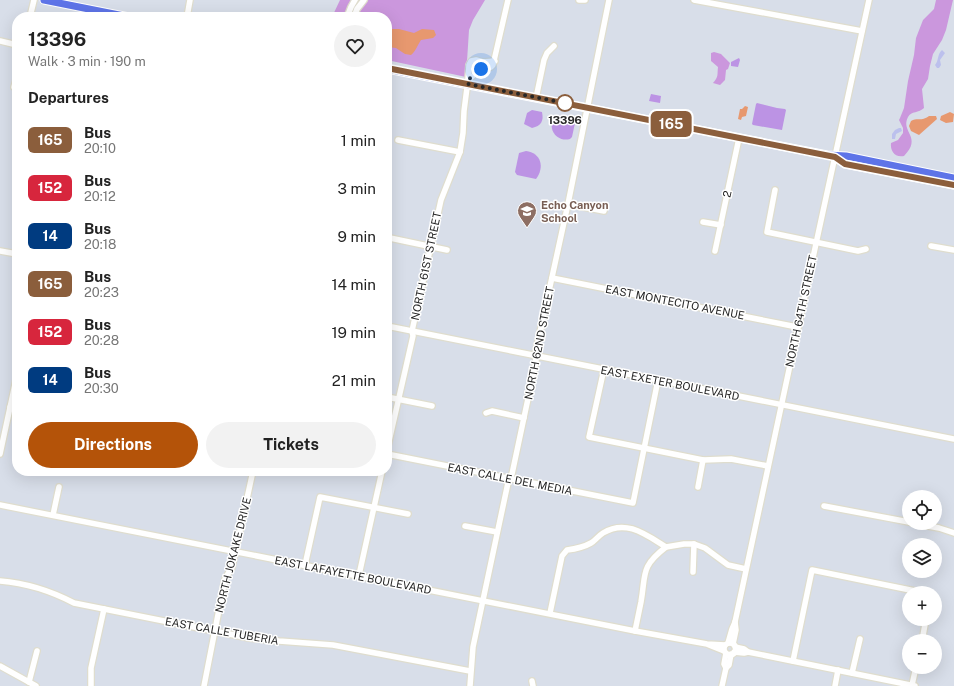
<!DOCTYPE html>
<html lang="en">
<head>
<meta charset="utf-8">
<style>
  body { margin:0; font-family:"Public Sans",sans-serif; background:#f2f2f2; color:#222; height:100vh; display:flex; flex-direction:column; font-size:15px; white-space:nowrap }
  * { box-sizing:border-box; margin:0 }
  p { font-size:13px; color:#767676 }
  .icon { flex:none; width:22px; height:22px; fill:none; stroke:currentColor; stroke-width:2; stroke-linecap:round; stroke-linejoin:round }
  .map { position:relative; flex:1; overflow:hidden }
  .sheet { position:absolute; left:12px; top:12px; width:380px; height:464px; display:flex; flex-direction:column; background:#fff; border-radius:16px; box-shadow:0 4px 16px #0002 }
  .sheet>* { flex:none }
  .badge { padding:0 8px; border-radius:6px; font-size:14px; line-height:26px }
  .controls { position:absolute; left:902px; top:490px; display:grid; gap:8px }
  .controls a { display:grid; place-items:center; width:40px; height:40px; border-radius:50%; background:#fff; box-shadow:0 4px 16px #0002; font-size:20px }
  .you { position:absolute; width:20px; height:20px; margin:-10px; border:3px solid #fff; border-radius:50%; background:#1a73e8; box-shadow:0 0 0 6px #1a73e833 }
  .map>.badge { position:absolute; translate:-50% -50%; box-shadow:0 0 0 2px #fff }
  h2 { padding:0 16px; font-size:15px; line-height:36px }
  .round { display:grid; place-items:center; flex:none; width:42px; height:42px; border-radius:21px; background:#f2f2f2 }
  .head { display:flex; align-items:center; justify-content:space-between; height:68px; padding:0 16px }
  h1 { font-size:19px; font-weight:700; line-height:30px }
  .action { display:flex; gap:8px; margin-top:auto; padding:8px 16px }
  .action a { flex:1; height:46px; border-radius:24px; background:#b45309; color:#fff; font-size:16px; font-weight:700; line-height:46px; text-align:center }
  .action a+a { background:#f2f2f2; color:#222 }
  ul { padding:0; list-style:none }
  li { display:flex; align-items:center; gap:12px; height:48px; padding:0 16px }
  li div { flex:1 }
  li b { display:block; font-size:15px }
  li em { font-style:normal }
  li .badge { min-width:44px; font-weight:700; text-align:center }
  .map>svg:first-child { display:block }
  .green { fill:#cb97dd }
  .sand { fill:#bcc0ed }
  .pitch { fill:#bc93e4 }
  .water { fill:#e7986f }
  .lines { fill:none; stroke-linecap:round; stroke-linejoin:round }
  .minor-casing { stroke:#dfddce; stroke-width:8 }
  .major-casing { stroke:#fff; stroke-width:9 }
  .minor { stroke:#fff; stroke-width:5.5 }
  .major { stroke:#5e74e8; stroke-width:7 }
  .line-casing { stroke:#fff; stroke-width:9 }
  .line { stroke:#8b5e3c; stroke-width:6 }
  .walk { stroke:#272727; stroke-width:4; stroke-dasharray:0 7.2 }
  .stop-dot { fill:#fff; stroke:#8b5e3c; stroke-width:2 }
  .labels { text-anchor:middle; stroke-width:3; stroke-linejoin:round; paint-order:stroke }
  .stop-label { font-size:11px; font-weight:bold; fill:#272727; stroke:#fff }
  .street-label { font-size:11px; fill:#272727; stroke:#fff }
  .education-label { font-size:11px; font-weight:bold; fill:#785e54; stroke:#fff; text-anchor:start }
</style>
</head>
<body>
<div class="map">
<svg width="954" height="686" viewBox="0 0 954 686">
  <rect width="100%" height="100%" fill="#d8dee9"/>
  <g class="green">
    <path d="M340,0H485L473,20L469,30L466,77L387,60V17H332Z"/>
    <path d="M936,0H953L946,30L942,40L933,54L930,66L928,79L922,89L924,108C919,113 911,111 908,117C900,132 923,137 904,156C895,158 890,151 891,143L898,140L903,133V128L899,120L900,118L904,108L908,81L914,55L916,38L923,20L934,9Z"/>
    <path d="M714,52L721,54L730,63L728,69L726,70L725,80L720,85L713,83C719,76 717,75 718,67L711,61V53Z"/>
  </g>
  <g class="sand">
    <path d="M942,50L945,53L940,60L941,65L939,68H937L935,65C939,61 937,54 942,50Z"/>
    <path d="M899,128H901L902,131L896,134L895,139H892V134L895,130Z"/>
  </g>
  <g class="pitch">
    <path d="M739,58L740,60L738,67L731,66V62Z"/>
    <path d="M651,94L661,96L660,103L649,101Z"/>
    <path d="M757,103L777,108L785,109L786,110L782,130L753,125L752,124L756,104Z"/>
    <path d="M532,110L542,112C544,121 541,126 532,128L524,124L527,113Z"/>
    <path d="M557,115L571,118L575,123L572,137L570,139C555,143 545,125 557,115Z"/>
    <path d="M526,151C541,153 545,167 536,179L517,175L515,172L519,153Z"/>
  </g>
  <g class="water">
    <path d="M390,29H399L414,33L422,29L434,30L436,35L433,38L421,40C417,46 416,51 411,55L405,54L396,48L387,47V31Z"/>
    <path d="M745,106L748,107L746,116L742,117L741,120L738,119L740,109H742Z"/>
    <path d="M950,112L954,114L953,122L946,123L940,120L941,116Z"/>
    <path d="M929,116H936L937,119L919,135L911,131L909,126L911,121C918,117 921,122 929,116Z"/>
  </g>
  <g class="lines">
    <defs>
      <g id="minor">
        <path d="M579,0H585"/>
        <path d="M694,0L862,31"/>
        <path d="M30,17L34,0"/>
        <path d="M187,17L190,0"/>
        <path d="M347,17L351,7L355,0"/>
        <path d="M354,17L357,9L364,0"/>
        <path d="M0,41L17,45"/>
        <path d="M468,80L481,69L491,67L493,65L508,0"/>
        <path d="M14,87L17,76"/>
        <path d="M536,98L544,60L547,53L554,46"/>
        <path d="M398,140L460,152"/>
        <path d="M775,190L767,232L858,251L866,249"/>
        <path d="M568,204L604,211"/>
        <path d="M703,222L721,225"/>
        <path d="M390,238L447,250"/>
        <path d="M931,246L954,250"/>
        <path d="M0,251L17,254"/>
        <path d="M715,251L739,138"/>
        <path d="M552,278L797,327"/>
        <path d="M387,326L954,439"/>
        <path d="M604,369L589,437L703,460L731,459L768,466"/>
        <path d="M387,397L432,406"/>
        <path d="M10,407L17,408"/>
        <path d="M486,413L492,411L524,418"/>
        <path d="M387,450L413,336L412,331L441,200L460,152L463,133L464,111L468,80L469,65L471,61L476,60L483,62L495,61"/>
        <path d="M0,454L17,375"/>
        <path d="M387,454L633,503L658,380"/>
        <path d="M698,487L703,460"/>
        <path d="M0,505L635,631L707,644L725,645"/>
        <path d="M824,506L909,522"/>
        <path d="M53,515L59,487"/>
        <path d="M912,523L939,528L954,533"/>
        <path d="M465,526L497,532"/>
        <path d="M305,565L320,497L408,514"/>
        <path d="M693,572L694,544"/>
        <path d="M359,575L382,471"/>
        <path d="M0,581C26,583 51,591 74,603L249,638L279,641L333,645L470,671"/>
        <path d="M550,613L562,556L567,550C575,549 584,547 591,543C595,541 598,536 603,533C626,519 645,534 666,547L684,544H694L705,548L728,565L746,569"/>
        <path d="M635,631C637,621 639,612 641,602C646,574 640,567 666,547"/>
        <path d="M922,641L926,619"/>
        <path d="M728,643L732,629L735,622C780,415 823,207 869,0"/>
        <circle cx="730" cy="649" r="6"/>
        <path d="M733,644L736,630L735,622"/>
        <path d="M709,645L724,651"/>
        <path d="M735,647L744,649L748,652L915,686"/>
        <path d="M734,652L744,653L748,652"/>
        <path d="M793,661L812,570L925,593"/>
        <path d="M0,666L36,686"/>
        <path d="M726,668L724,664L726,653"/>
        <path d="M852,673L860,639"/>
        <path d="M532,681L533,686"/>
        <path d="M29,682L37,651"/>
        <path d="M912,685L916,667"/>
        <path d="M91,686V668L104,609"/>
        <path d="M204,686L225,579L232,567L253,471"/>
        <path d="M470,686L473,647L509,478L512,474L536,361L535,355L568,204L609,0"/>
        <path d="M722,686L726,668L729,665L731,654"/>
        <path d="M835,686L838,670"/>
      </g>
      <g id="major">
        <path d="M44,0L129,17"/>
        <path d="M387,69L827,155L846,156L954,178"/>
        <path d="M835,157L845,164L954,185"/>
      </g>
    </defs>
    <use href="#minor" class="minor-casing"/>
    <use href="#major" class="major-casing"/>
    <use href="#minor" class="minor"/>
    <use href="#major" class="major"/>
  </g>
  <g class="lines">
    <defs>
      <path id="line" d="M387,68L835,157L845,164L954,185"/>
    </defs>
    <use href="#line" class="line-casing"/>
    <use href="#line" class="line"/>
    <path class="walk" d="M481,69L468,80V84L565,103"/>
  </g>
  <defs>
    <symbol id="school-pin" viewBox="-11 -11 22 30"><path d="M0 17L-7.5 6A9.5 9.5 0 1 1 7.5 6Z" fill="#8d6e63" stroke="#fff"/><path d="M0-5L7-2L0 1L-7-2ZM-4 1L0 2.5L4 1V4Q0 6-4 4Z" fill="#fff"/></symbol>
  </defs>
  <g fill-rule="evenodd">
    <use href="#school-pin" x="516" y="200" width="22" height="30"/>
  </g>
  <circle class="stop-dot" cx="565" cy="103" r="8"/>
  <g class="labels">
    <g class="stop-label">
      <text x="565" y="124">13396</text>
    </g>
    <g class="street-label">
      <text transform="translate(727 194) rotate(-78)" y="4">2</text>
      <text transform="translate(426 266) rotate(-78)" y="4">NORTH 61ST STREET</text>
      <text transform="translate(675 302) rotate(11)" y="4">EAST MONTECITO AVENUE</text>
      <text transform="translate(801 311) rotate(-78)" y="4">NORTH 64TH STREET</text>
      <text transform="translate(539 343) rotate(-79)" y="4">NORTH 62ND STREET</text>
      <text transform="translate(670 383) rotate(11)" y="4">EAST EXETER BOULEVARD</text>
      <text transform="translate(510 479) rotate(11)" y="4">EAST CALLE DEL MEDIA</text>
      <text transform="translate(233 555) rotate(-76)" y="4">NORTH JOKAKE DRIVE</text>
      <text transform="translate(353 575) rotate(11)" y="4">EAST LAFAYETTE BOULEVARD</text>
      <text transform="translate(222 631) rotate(10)" y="4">EAST CALLE TUBERIA</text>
    </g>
    <g class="education-label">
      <text x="541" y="209">Echo Canyon<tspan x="541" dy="13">School</tspan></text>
    </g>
  </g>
</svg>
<div class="controls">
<a><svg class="icon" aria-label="locate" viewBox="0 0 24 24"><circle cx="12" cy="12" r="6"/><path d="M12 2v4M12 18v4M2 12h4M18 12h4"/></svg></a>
<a><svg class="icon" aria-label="layers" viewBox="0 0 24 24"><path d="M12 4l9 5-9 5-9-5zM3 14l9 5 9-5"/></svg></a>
<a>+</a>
<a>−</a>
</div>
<div class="you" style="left:481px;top:69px"></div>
<b class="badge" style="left:671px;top:124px;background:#8b5e3c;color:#fff">165</b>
<section class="sheet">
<div class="head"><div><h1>13396</h1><p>Walk · 3 min · 190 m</p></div><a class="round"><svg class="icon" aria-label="heart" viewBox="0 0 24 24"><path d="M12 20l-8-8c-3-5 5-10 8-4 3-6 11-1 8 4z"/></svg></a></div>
<h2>Departures</h2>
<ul>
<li><span class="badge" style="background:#8b5e3c;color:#fff">165</span><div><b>Bus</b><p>20:10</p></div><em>1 min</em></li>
<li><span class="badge" style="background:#d7263d;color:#fff">152</span><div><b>Bus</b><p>20:12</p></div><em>3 min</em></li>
<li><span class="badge" style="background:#003b80;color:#fff">14</span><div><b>Bus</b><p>20:18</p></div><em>9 min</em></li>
<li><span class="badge" style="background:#8b5e3c;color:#fff">165</span><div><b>Bus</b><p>20:23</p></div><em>14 min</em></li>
<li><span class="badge" style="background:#d7263d;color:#fff">152</span><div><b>Bus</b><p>20:28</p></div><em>19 min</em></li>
<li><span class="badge" style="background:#003b80;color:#fff">14</span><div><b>Bus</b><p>20:30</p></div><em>21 min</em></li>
</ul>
<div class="action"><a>Directions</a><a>Tickets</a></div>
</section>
</div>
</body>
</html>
